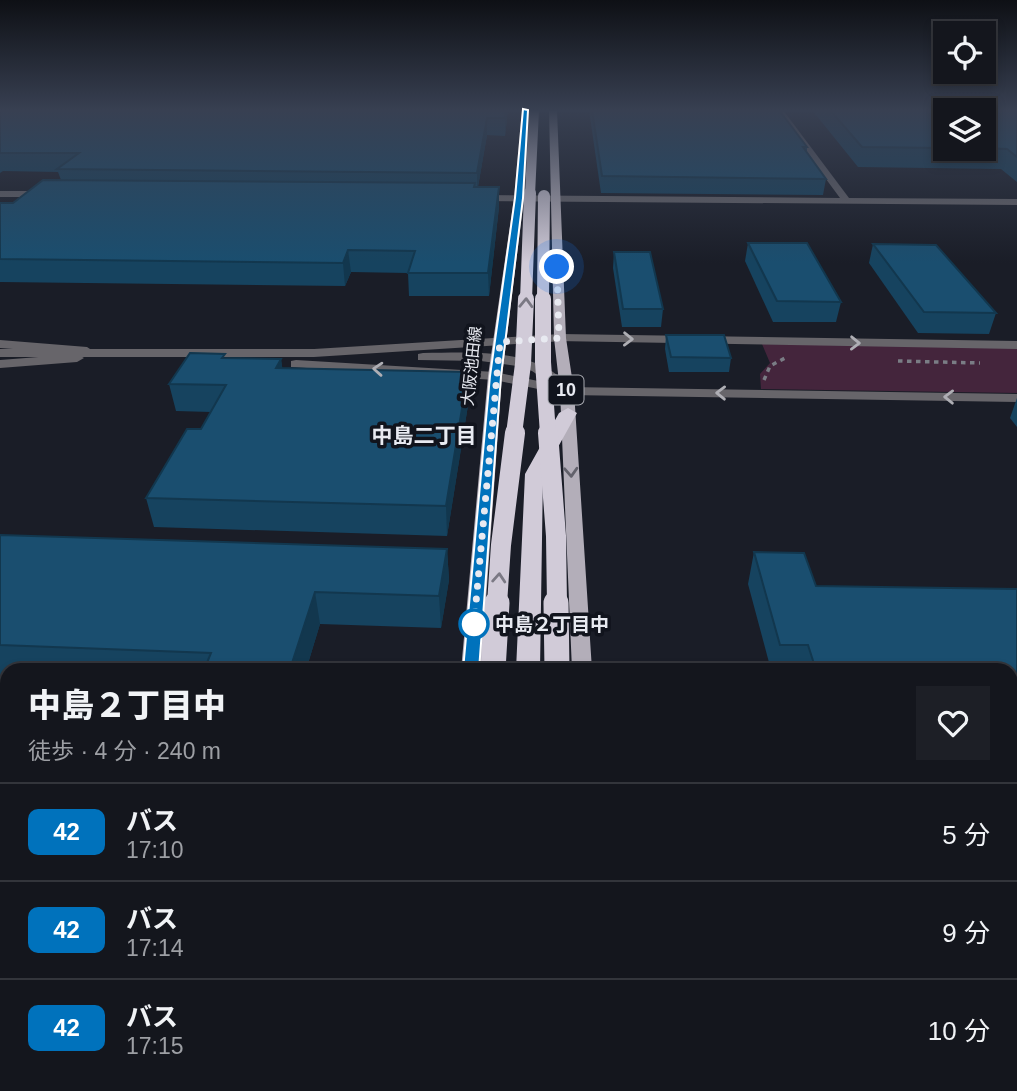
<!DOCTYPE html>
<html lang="ja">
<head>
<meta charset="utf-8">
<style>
  body { margin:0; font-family:Helvetica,"Noto Sans JP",sans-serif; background:#1d1f26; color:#f1f3f6; height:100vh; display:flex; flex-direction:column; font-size:26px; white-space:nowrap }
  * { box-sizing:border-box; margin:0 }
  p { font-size:23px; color:#9d9fa4 }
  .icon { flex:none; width:38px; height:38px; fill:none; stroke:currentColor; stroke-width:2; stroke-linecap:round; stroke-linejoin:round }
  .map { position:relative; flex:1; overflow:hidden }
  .panel { position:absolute; left:0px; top:663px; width:1018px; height:429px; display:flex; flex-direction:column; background:#14161d; border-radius:21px 21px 0 0; box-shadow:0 4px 10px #0003,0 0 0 2px #33353b }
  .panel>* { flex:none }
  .badge { padding:0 14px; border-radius:10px; font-size:24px; line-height:46px }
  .buttons { position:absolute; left:933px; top:21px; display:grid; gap:14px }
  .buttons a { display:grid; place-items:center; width:63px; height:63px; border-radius:0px; background:#14161d; box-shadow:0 4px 10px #0003,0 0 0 2px #33353b; font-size:35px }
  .you { position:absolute; width:35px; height:35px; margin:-18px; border:5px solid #fff; border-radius:50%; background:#1a73e8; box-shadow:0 0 0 10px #1a73e833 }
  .map>.badge { position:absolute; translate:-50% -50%; box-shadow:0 0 0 4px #fff }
  .round { display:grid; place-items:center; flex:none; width:74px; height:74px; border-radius:0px; background:#1d1f26 }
  .summary { display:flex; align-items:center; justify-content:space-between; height:119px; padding:0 28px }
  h1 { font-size:33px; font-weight:800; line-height:52px }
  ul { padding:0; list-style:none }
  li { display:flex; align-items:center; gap:21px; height:98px; padding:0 28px; border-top:2px solid #33353b }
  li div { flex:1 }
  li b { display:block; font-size:26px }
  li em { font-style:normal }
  li .badge { min-width:77px; font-weight:700; text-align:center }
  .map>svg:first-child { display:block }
  .green { fill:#44253c }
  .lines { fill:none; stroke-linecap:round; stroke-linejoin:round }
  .path { stroke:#7a7d85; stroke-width:3.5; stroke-dasharray:4.5 4.5; stroke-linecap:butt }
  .minor { fill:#67656a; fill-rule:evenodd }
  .tertiary { fill:#67656a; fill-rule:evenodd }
  .primary { fill:#b3aeb9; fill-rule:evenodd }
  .motorway { fill:#d1cbd8; fill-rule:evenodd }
  .motorway-bridge-far4 { stroke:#d1cbd8; stroke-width:10 }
  .motorway-bridge-far3 { stroke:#d1cbd8; stroke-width:12 }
  .motorway-bridge-far2 { stroke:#d1cbd8; stroke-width:16 }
  .motorway-bridge-far1 { stroke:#d1cbd8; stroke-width:20 }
  .motorway-bridge { stroke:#d1cbd8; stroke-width:25 }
  .wall { fill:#16435f; fill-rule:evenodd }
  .shaded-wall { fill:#12374e }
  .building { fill:#1a4e6f; stroke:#12374e; stroke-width:2 }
  .oneway { stroke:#7b7984 }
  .oneway2 { stroke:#aeaeb4 }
  .oneway3 { stroke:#62616b }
  .line { fill:#0072bc; stroke:#fff; stroke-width:2 }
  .walk { stroke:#e8eaf1; stroke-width:7; stroke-dasharray:0 12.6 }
  .stop-dot { fill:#fff; stroke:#0072bc; stroke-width:3.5 }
  .labels { text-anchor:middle; stroke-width:7; stroke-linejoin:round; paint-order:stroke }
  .far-street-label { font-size:16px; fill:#e8eaf1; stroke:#11141d }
  .shield { fill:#11141d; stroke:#a8aab1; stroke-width:2 }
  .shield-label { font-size:18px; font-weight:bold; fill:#e8eaf1 }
  .stop-label { font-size:19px; font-weight:bold; fill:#e8eaf1; stroke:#11141d; text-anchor:start }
  .neighbourhood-label { font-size:21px; font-weight:bold; fill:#e8eaf1; stroke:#11141d }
</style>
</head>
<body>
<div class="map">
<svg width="1017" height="1091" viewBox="0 0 1017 1091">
  <rect width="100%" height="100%" fill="#1a1d27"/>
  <path class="green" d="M762,344L1017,348V393L761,389L760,374L770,363Z"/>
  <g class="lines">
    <g class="path">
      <path d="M898,361L980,363"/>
      <path d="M764,380L770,366L785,358"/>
    </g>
    <g class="minor">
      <path d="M560,334L1017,341V349L556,341V335Z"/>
      <path d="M0,340L87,347L93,351L87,355L77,354L84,358L77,362L0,368V360L77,354L0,348Z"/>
      <path d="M495,372L567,387L1017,394V402L567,395L490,379L488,376Z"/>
      <rect x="0" y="716" width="7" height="16"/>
    </g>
    <g class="tertiary">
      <path d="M775,110H783L849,198L1017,199V205L476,201L471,198L476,195L840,198Z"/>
      <path d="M0,191H49L54,194L49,197H0Z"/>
      <path d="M560,334L564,335V341L314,357H0V349H314Z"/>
      <path d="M423,353C474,353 538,346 574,391L567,395L532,371L517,366L481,361L418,360V354Z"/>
      <path d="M296,360L495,372L502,376L495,380L291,367V361Z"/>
    </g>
    <g class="primary">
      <path d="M522,110H530L524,198L502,376L481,670H461L488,376L514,198Z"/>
      <path d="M549,110H557L566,338L574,391L592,670H572L560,391L554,338Z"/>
      <rect x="418" y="1085" width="30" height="6"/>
      <rect x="584" y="1085" width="30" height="6"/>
    </g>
    <g class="motorway">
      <path d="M568,408L577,413L543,474L540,670H516L525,474L559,413Z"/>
      <rect x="449" y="1085" width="36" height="6"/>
      <rect x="501" y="1085" width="36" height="6"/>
      <path d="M542,1085H578L579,1091H543Z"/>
    </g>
    <path class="motorway-bridge-far4" d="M530,195L534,110"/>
    <g class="motorway-bridge-far3">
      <path d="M526,300L530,193"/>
      <path d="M543,300L544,196"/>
    </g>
    <g class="motorway-bridge-far2">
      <path d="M543,299V362L548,434"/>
      <path d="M514,434L523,364L526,299"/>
    </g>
    <g class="motorway-bridge-far1">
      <path d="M548,433L556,536L557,604"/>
      <path d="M497,604L501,545L515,433"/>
    </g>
    <g class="motorway-bridge">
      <path d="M556,603L557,670"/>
      <path d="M493,670L497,603"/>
    </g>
  </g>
  <g class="wall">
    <path d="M0,110H508L505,136L487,135L478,187H499V207L489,296H409L408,273L351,272L345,286L0,282V203H13L61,180L58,172L3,171L0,173Z"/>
    <path d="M589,110H779L807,147V152L826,179L823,195L601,193Z"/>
    <path d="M812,110H1017V182L1001,169L858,167ZM945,110L984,149H945Z"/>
    <path d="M748,243L841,302L836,322H773L745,261Z"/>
    <path d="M873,244L996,313L989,334L918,333L869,263Z"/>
    <path d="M614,252L663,309L661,327H622L613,268Z"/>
    <path d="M666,335L731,358L729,372H669L665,349Z"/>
    <path d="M225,358L281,359L282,368L468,372L469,399L447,536L154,527L146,498L201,429L211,412L176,411L169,384Z"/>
    <path d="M1017,398V427L1010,418Z"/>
    <path d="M0,535L447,549L449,580L441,628L320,624L306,670H7V678L0,677Z"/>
    <path d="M754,552L816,586L1017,589V787H1012V670H771L748,584Z"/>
    <path d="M0,805H7V1085H68L66,1091H0L4,932L0,930Z"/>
    <path d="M763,1085H1012L1017,1091H764Z"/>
  </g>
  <g class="shaded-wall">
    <path d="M506,110H508L505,136V118Z"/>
    <path d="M487,118V135L477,192V173Z"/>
    <path d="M499,187V207L489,296L488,273Z"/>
    <path d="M348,250L351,272L345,286L343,263Z"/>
    <path d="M281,359L285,385L276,368Z"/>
    <path d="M468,372L469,399L447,536L446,506Z"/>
    <path d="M447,549L449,580L441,628L439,596Z"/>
    <path d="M315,592L320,624L306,670H293V660Z"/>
    <path d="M39,1085H68L66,1091H36Z"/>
    <path d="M365,1085H376L375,1091H365Z"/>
  </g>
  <g class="building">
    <path d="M0,110H506L505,118H487L477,173L57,169L79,153H0Z"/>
    <path d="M592,110H779L807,147H803L826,179L602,176Z"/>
    <path d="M830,110H1017V157L1007,149L984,148V110H945V148L862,147Z"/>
    <path d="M43,180L475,183L474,187H499L488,273H408L415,251L348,250L343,263L0,259V203H13Z"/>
    <path d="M748,243H807L841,302L777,301Z"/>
    <path d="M873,244L936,245L996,313L924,312Z"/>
    <path d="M614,252H650L663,309H623Z"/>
    <path d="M666,335H724L731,358L671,357Z"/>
    <path d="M190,353L225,354L222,358L281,359L276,368L468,372L446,506L146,498L187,429H201L226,385L169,384Z"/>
    <path d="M0,535L447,549L439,596L315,592L293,660H296L293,670H204L211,653L0,645Z"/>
    <path d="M754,552L804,553L816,586L1017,589V753H1012V670H816L808,645H780Z"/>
    <path d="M0,805H7V912L0,909Z"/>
    <path d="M1012,856L1017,857V1091H781L780,1085H1012Z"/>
    <path d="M7,927V1085H39L36,1091H0V941Z"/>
    <path d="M133,1085H365V1091H131Z"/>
  </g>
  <defs><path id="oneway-chevron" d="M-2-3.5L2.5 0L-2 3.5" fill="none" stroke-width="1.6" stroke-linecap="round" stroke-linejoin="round" transform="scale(1.75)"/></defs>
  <g class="oneway">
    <use href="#oneway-chevron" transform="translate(526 303) rotate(-88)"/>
    <use href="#oneway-chevron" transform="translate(499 578) rotate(-86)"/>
  </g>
  <g class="oneway2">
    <use href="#oneway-chevron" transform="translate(628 339) rotate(1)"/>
    <use href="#oneway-chevron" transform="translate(855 343) rotate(1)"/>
    <use href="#oneway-chevron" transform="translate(378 369) rotate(-176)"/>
    <use href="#oneway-chevron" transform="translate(721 393) rotate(-179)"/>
    <use href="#oneway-chevron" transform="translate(949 397) rotate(-179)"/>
  </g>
  <use class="oneway3" href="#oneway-chevron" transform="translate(571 472) rotate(87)"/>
  <linearGradient id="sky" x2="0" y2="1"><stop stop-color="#0e1015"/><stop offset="0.42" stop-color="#384052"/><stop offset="1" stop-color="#384052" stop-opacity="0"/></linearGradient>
  <rect width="1017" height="263" fill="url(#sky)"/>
  <path class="line" d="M523,109L528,110L523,198L501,376L479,670L471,676L463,670L490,376L515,198Z"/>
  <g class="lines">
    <path class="walk" d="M474,624L500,342L559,338L557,267"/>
  </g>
  <circle class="stop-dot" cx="474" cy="624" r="14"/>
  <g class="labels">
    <g class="far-street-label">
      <text transform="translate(471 366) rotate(-84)" y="6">大阪池田線</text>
    </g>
    <rect class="shield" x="548.5" y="375.5" width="35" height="29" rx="5"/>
    <g class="shield-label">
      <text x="566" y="396">10</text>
    </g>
    <g class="stop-label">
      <text x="495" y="631">中島２丁目中</text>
    </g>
    <g class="neighbourhood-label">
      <text x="424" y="443">中島二丁目</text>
    </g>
  </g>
</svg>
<div class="buttons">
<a><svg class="icon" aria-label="locate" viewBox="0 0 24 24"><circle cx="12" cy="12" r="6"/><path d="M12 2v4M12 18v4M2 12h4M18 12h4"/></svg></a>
<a><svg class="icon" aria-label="layers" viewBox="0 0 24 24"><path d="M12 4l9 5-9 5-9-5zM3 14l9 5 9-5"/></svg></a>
</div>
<div class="you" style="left:557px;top:267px"></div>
<section class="panel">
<div class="summary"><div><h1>中島２丁目中</h1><p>徒歩 · 4 分 · 240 m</p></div><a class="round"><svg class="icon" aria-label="heart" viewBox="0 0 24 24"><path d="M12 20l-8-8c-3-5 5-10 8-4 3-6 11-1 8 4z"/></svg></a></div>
<ul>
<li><span class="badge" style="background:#0072bc;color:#fff">42</span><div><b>バス</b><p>17:10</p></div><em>5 分</em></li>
<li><span class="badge" style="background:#0072bc;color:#fff">42</span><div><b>バス</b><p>17:14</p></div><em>9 分</em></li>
<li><span class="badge" style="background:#0072bc;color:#fff">42</span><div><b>バス</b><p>17:15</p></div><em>10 分</em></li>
</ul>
</section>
</div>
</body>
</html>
